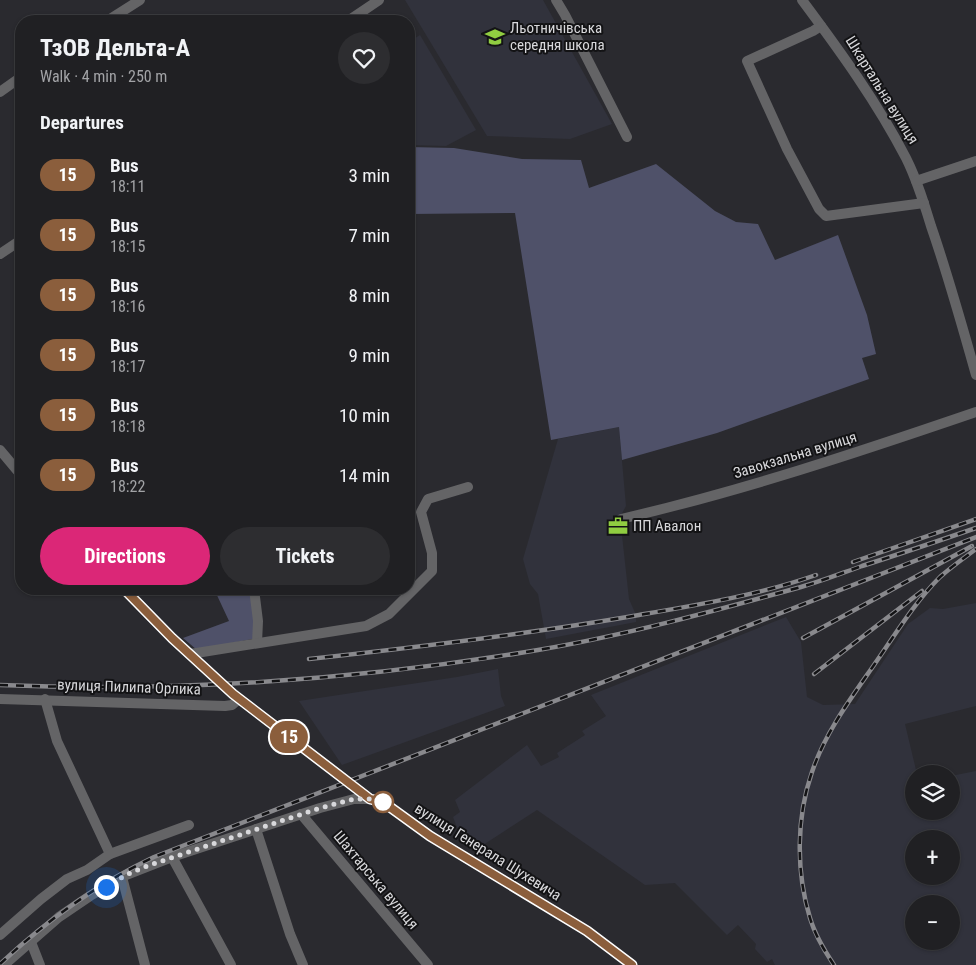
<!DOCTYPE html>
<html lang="en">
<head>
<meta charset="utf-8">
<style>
  body { margin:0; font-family:"Roboto Condensed",sans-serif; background:#2d2d30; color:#f1f3f6; height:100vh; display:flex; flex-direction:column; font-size:19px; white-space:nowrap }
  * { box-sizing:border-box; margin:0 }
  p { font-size:16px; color:#a2a3a6 }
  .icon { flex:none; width:28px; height:28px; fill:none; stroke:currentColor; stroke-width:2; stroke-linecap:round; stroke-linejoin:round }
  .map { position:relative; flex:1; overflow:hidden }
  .panel { position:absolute; left:15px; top:15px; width:400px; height:580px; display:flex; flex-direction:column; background:#202023; border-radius:20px; box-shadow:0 1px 4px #0004,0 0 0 1px #3d3e41 }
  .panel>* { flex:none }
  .badge { padding:0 10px; border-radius:16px; font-size:18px; line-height:32px }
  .fabs { position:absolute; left:905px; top:765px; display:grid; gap:10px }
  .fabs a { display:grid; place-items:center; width:55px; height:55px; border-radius:50%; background:#202023; box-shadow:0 1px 4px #0004,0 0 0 1px #3d3e41; font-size:25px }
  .you { position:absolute; width:25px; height:25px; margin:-12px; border:4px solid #fff; border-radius:50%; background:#1a73e8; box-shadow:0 0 0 8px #1a73e833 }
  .map>.badge { position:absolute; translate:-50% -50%; box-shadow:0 0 0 2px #fff }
  h2 { padding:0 25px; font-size:19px; line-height:45px }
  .round { display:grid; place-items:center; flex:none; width:52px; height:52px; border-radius:26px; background:#2d2d30 }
  .summary { display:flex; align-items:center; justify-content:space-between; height:85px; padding:0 25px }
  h1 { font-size:24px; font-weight:700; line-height:38px }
  .cta { display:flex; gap:10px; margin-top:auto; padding:10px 25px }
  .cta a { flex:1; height:58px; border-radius:30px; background:#db2777; color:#fff; font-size:20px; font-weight:700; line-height:58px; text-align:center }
  .cta a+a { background:#2d2d30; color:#f1f3f6 }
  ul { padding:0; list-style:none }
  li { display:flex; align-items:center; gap:15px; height:60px; padding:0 25px }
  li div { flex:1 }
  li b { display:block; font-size:19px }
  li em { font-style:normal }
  li .badge { min-width:55px; font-weight:700; text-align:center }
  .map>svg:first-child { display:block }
  .built { fill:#31323c; fill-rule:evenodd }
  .green { fill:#4f5169 }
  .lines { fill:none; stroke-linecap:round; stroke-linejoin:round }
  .minor { stroke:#646466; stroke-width:10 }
  .rail-casing { stroke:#89898d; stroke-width:4.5 }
  .rail { stroke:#131315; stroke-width:2.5; stroke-dasharray:8; stroke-linecap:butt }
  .line-casing { stroke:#fff; stroke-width:11 }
  .line { stroke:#8b5e3c; stroke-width:8 }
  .walk { stroke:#d8d8db; stroke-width:5; stroke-dasharray:0 9 }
  .stop-dot { fill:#fff; stroke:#8b5e3c; stroke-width:2.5 }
  .labels { text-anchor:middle; stroke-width:4; stroke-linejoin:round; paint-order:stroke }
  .poi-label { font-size:15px; fill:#d8d8db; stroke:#131315; text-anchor:start }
  .street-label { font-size:15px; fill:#d8d8db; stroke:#131315 }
</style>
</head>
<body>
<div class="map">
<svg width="976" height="965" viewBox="0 0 976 965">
  <rect width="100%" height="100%" fill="#2a2a2f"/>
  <g class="built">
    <path d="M405,0H543L612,124L570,139L487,136Z"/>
    <path d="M420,35L476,130L446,146L409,145V42Z"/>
    <path d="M619,427L626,506L620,517L629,599L636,615V622L546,639L538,594L530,584L523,559L558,439Z"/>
    <path d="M976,603V706L905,724L917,774H914V811H951V776L976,771V965H775L772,959L767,962L755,949L756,944L738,925L727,935L675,883L645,885L537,810L477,849L469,833L462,836L456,825L453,817L460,812L455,800L527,745L541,766L559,757L557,753L585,735L582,731L606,716L591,695L786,617L801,642L807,697L823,705L855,704L908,624L930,608L943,609ZM914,839H951V876H914ZM914,904H951V941H914Z"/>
    <path d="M498,669L501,696L505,706L342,765L299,701L457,677Z"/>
  </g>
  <g class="green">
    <path d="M409,147L454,148L522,159L581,160L589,188L656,164L715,211L736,222L758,224L775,260L838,235L867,315L876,354L862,358L869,379L717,433L622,460L619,427L551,440L515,213L409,214Z"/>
    <path d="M204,589H254L257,638L197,650L183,638L229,621L215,591L207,594Z"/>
  </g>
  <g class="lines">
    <g class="minor">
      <path d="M556,0L565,15L627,137"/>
      <path d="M802,0C840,51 877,102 906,158C917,180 924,203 931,226C948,275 962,325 976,375"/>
      <path d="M107,21L140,0"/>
      <path d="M348,21L379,0"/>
      <path d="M821,26L813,31L747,61L787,149L819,209L826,216L924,203"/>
      <path d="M0,92L21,77"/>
      <path d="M916,181L976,161"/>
      <path d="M0,254L21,240"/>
      <path d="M0,450L21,475"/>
      <path d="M621,519C742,491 859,452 976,412"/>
      <path d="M124,589L172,638L233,694L370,799L383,802L430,836L587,931L632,965"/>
      <path d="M254,589L258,621L257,643"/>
      <path d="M190,654L366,626L389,614L432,571V553L421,512L428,499L468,487"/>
      <path d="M0,699L225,706L232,705L239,699"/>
      <path d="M45,699L57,741L110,854"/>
      <path d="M301,814L428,965"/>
      <path d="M256,829L290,934L303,965"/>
      <path d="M172,857L231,965"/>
      <path d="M122,877L145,965"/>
      <path d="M0,935L41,899L67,879L87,870L110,854L189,825"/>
      <path d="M31,942L40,965"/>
      <path d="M4,965L59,917L90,896L126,875L172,857L320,808L354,799H370"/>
    </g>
    <defs>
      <g id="rail">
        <path d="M853,562L976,519"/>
        <path d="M803,638L972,546"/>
        <path d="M309,659C419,647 530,634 639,615C698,605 759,595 816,575"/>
        <path d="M814,674L922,591"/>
        <path d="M0,685C180,692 360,680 538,650C627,635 714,611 801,587C822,581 842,573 862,566C900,554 938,541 976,528"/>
        <path d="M0,964C46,921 97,884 154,857L976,537"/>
        <path d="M834,965C824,950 815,935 810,918C796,872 796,818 812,772C825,733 851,698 874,665C895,635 914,603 940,577C951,567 964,558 976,549"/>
      </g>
    </defs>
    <use href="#rail" class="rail-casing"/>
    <use href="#rail" class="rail"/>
  </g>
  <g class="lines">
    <defs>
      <path id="line" d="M124,589L172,638L233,694L370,799L383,802L430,836L587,931L632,965"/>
    </defs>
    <use href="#line" class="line-casing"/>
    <use href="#line" class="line"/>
    <path class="walk" d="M106,887L126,875L147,866L320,808L354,799H370L383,802"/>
  </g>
  <defs>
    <symbol id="school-bare" viewBox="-9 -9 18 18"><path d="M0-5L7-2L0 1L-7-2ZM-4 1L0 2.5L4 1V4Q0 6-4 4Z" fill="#90cd41" stroke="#131315" stroke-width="2.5" paint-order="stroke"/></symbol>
    <symbol id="office-bare" viewBox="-9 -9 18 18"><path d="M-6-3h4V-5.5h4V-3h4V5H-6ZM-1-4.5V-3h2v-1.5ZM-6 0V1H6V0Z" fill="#90cd41" stroke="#131315" stroke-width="2.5" paint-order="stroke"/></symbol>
  </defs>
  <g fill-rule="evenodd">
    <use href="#school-bare" x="481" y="23" width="28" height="28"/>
    <use href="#office-bare" x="604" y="512" width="28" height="28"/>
  </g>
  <circle class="stop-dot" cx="383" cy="802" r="10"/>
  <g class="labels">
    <g class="poi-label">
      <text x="510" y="33">Льотничівська<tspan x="510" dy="17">середня школа</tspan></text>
      <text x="633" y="531">ПП Авалон</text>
    </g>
    <g class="street-label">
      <text transform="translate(882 90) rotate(58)" y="5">Шкартальна вулиця</text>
      <text transform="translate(795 455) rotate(-17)" y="5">Завокзальна вулиця</text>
      <text transform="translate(129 687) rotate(2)" y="5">вулиця Пилипа Орлика</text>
      <text transform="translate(488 852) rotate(32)" y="5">вулиця Генерала Шухевича</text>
      <text transform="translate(376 880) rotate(50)" y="5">Шахтарська вулиця</text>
    </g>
  </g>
</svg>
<div class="fabs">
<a><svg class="icon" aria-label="layers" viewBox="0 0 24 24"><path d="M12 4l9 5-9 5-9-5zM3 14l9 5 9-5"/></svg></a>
<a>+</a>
<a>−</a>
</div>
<div class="you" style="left:106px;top:887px"></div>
<b class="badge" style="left:289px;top:737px;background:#8b5e3c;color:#fff">15</b>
<section class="panel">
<div class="summary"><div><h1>ТзОВ Дельта-А</h1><p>Walk · 4 min · 250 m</p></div><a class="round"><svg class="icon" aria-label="heart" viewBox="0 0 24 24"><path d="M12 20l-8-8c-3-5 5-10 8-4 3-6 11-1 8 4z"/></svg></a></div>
<h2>Departures</h2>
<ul>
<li><span class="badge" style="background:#8b5e3c;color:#fff">15</span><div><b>Bus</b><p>18:11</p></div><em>3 min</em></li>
<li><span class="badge" style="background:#8b5e3c;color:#fff">15</span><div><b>Bus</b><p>18:15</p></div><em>7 min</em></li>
<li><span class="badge" style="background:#8b5e3c;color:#fff">15</span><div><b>Bus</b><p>18:16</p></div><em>8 min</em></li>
<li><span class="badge" style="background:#8b5e3c;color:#fff">15</span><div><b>Bus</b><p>18:17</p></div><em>9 min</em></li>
<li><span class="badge" style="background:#8b5e3c;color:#fff">15</span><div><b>Bus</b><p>18:18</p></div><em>10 min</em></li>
<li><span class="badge" style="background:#8b5e3c;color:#fff">15</span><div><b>Bus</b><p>18:22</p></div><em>14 min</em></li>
</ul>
<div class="cta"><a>Directions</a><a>Tickets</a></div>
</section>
</div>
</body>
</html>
